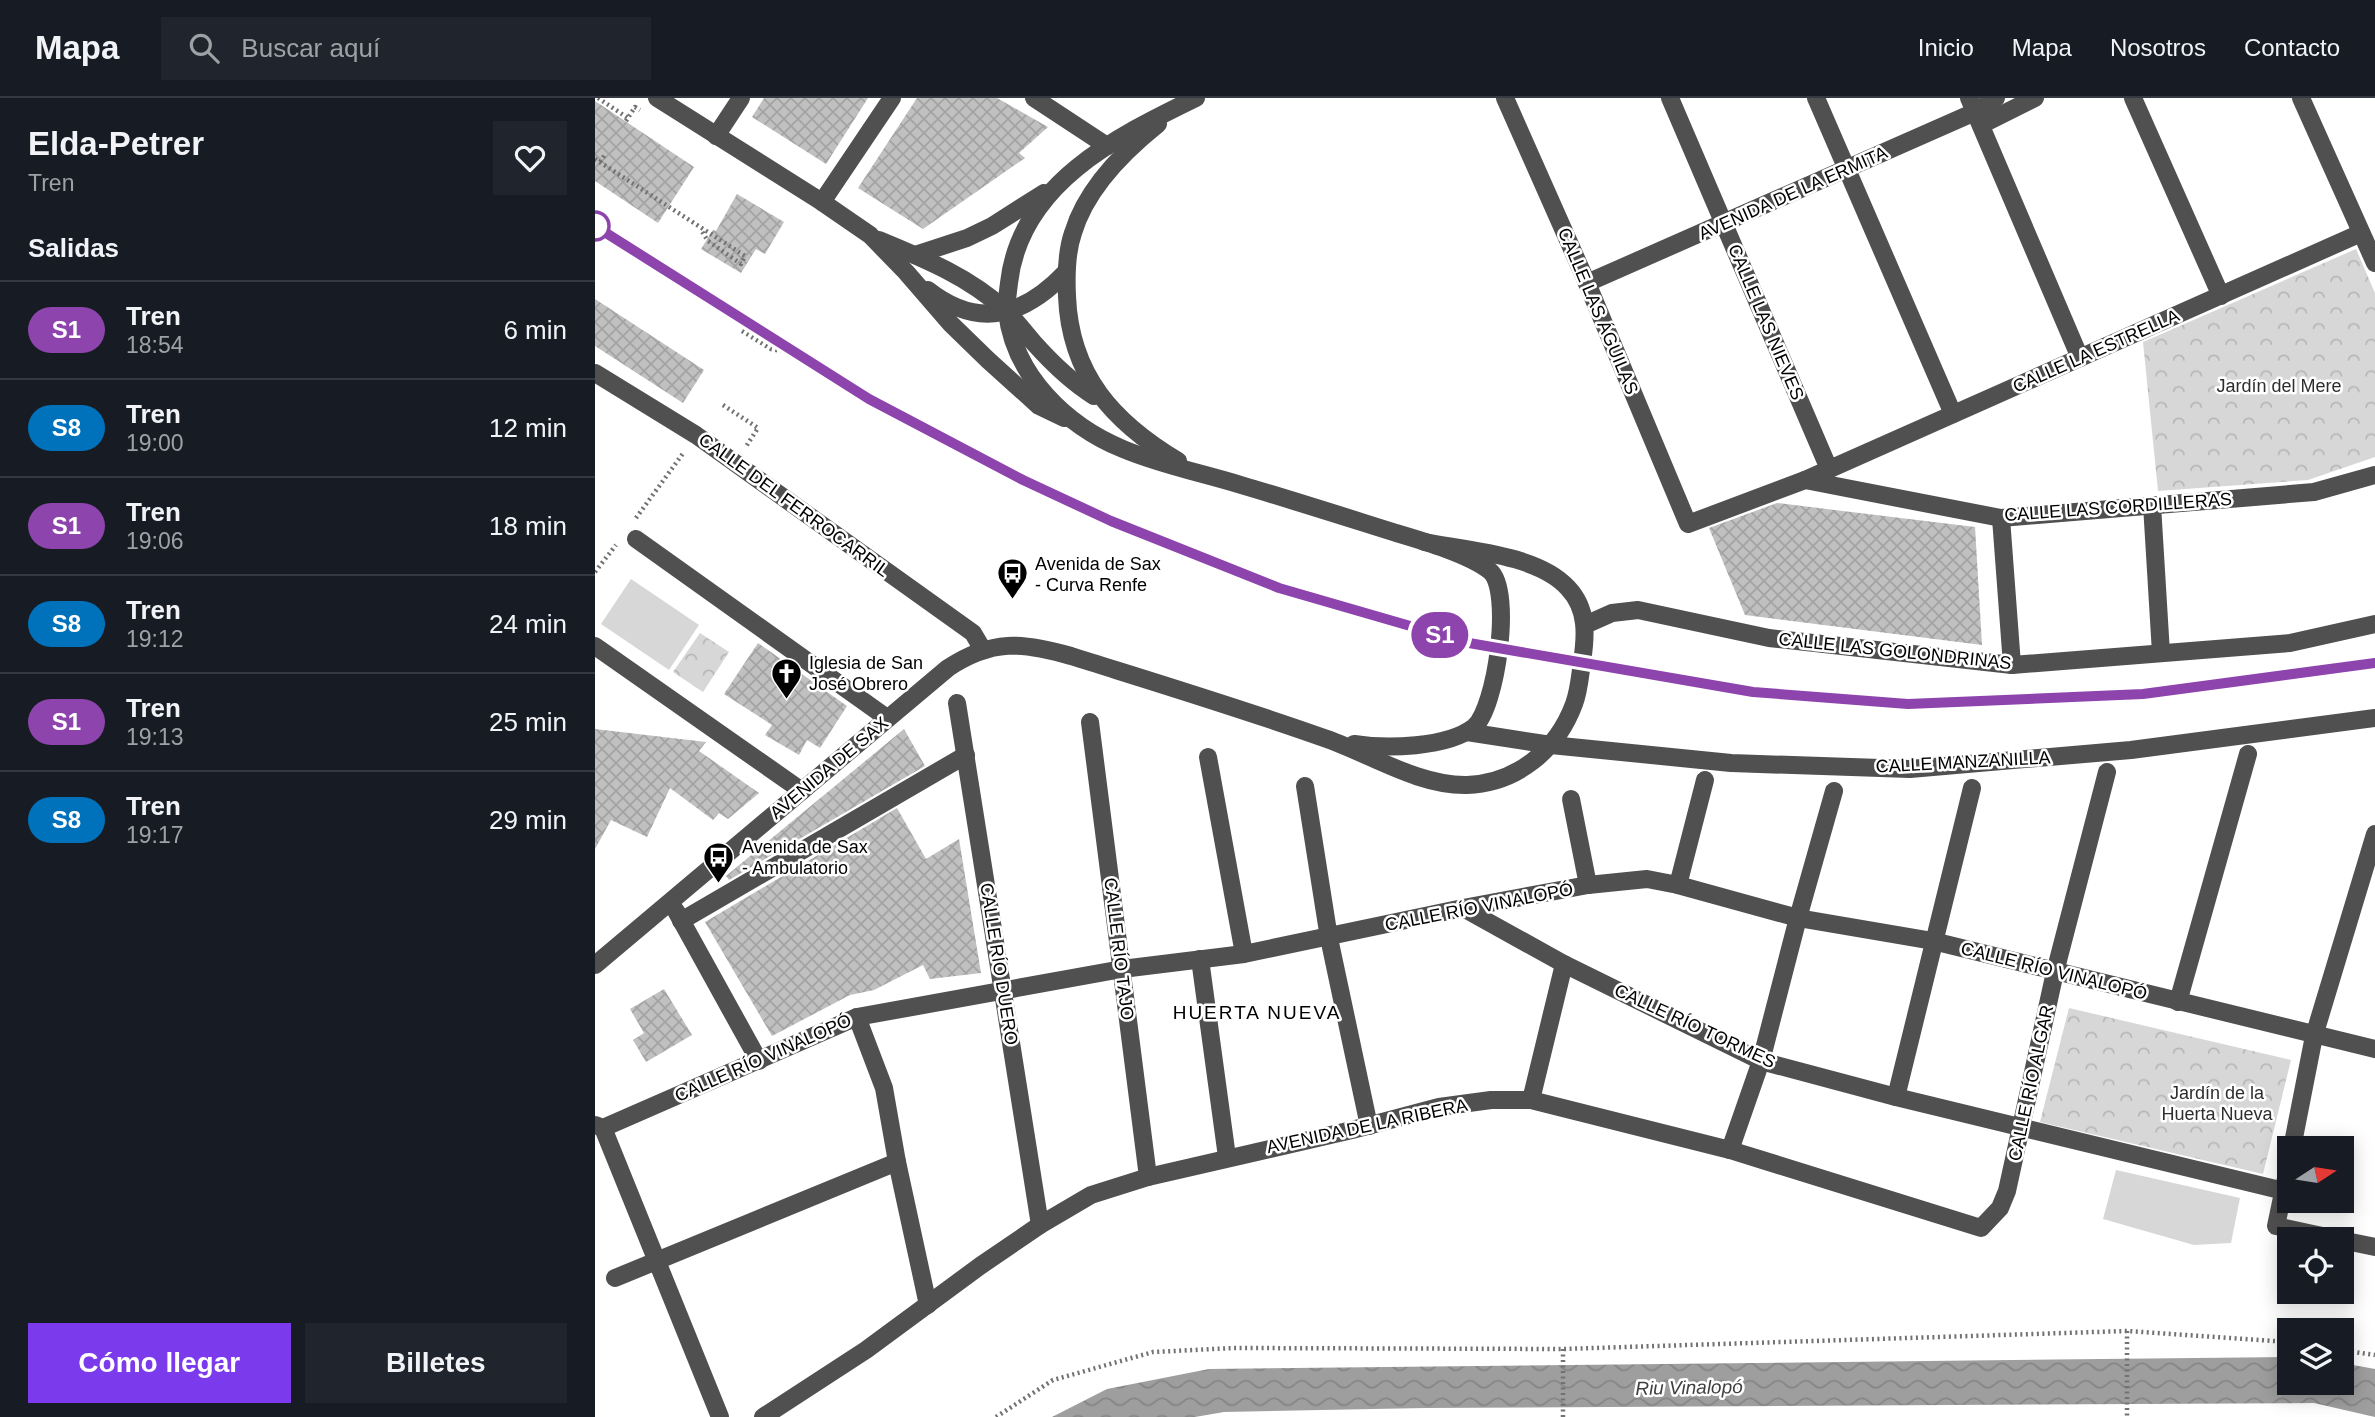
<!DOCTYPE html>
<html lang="es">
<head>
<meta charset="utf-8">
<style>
  body { margin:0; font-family:Arial,sans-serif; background:#20242c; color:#f1f3f6; height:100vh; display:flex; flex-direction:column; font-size:26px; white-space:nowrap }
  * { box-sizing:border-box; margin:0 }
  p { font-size:23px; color:#9ea1a6 }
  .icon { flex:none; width:38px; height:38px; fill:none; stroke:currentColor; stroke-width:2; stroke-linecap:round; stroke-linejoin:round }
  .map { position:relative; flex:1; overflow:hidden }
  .panel { display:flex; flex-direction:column; background:#171b24; width:595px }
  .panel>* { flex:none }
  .badge { padding:0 14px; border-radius:23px; font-size:24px; line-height:46px }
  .needle { width:46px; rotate:78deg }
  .buttons { position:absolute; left:1682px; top:1038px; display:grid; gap:14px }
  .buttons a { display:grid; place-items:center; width:77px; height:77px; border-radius:0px; background:#171b24; box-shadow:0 4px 18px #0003; font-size:35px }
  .map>.badge { position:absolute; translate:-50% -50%; box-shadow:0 0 0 4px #fff }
  h2 { padding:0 28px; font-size:26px; line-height:63px }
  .round { display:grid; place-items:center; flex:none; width:74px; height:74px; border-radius:0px; background:#20242c }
  .headline { display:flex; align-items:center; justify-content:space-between; height:119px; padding:0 28px }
  h1 { font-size:33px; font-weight:700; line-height:52px }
  .cta { display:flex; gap:14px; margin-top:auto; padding:14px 28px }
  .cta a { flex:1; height:80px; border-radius:0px; background:#7c3aed; color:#fff; font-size:28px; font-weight:700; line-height:80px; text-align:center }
  .cta a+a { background:#20242c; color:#f1f3f6 }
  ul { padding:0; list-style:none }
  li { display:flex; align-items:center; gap:21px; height:98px; padding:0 28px; border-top:2px solid #363941 }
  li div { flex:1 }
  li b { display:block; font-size:26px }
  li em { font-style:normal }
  li .badge { min-width:77px; font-weight:700; text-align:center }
  header { display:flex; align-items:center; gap:42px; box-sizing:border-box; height:98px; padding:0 35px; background:#171b24; border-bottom:2px solid #363941 }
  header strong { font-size:33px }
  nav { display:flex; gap:38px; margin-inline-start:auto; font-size:24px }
  .search { width:490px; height:63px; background:#20242c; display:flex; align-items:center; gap:18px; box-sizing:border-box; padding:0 24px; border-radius:0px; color:#9ea1a6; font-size:26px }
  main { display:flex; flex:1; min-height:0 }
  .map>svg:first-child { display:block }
  .forest { fill:url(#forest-crowns) }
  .pitch { fill:#d7d7d7 }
  .water { fill:url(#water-waves) }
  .building { fill:url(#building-cross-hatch) }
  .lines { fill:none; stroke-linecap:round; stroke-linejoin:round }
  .path { stroke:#727272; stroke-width:4.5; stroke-dasharray:2 3.5; stroke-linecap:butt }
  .minor { stroke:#505050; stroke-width:18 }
  .rail-casing { stroke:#000; stroke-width:8 }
  .rail { stroke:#fff; stroke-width:5; stroke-dasharray:16; stroke-linecap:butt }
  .line-casing { stroke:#fff; stroke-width:16 }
  .line { stroke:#8e44ad; stroke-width:10 }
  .stop-dot { fill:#fff; stroke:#8e44ad; stroke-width:3.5 }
  .labels { text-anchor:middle; stroke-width:5; stroke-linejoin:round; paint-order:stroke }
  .street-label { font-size:18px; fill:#000; stroke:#fff }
  .park-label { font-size:18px; fill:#2e2e2e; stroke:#fff }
  .poi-label { font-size:18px; fill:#000; stroke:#fff; text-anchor:start }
  .neighbourhood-label { font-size:19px; letter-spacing:2px; fill:#000; stroke:#fff }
  .water-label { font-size:19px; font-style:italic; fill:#3f3f3f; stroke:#fff }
</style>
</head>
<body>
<header>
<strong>Mapa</strong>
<div class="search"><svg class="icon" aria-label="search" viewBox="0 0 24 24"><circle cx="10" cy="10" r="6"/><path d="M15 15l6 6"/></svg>Buscar aquí</div>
<nav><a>Inicio</a><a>Mapa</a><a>Nosotros</a><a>Contacto</a></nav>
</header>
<main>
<section class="panel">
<div class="headline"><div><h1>Elda-Petrer</h1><p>Tren</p></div><a class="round"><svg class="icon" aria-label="heart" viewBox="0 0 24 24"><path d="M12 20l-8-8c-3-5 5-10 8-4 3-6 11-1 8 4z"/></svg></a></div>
<h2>Salidas</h2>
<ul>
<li><span class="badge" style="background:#8e44ad;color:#fff">S1</span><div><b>Tren</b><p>18:54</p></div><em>6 min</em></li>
<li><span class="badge" style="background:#0072bc;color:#fff">S8</span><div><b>Tren</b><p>19:00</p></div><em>12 min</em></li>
<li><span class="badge" style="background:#8e44ad;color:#fff">S1</span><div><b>Tren</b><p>19:06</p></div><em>18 min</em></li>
<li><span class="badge" style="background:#0072bc;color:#fff">S8</span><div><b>Tren</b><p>19:12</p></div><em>24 min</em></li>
<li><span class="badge" style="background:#8e44ad;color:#fff">S1</span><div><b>Tren</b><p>19:13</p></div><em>25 min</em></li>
<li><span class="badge" style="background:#0072bc;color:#fff">S8</span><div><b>Tren</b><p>19:17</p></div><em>29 min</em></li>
</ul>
<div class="cta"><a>Cómo llegar</a><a>Billetes</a></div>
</section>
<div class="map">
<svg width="1780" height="1319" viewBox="0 0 1780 1319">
  <defs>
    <pattern id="forest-crowns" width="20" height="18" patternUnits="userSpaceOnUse" patternTransform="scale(1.75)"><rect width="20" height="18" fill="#d7d7d7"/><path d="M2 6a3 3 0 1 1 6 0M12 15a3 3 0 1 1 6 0" fill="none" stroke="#b7b7b7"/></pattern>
    <pattern id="water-waves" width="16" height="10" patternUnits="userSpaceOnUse" patternTransform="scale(1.75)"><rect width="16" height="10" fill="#9e9e9e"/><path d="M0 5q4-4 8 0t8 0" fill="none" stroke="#868686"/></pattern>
    <pattern id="building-cross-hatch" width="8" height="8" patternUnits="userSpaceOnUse" patternTransform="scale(1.75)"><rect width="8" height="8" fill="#c0c0c0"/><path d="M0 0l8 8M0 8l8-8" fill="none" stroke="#a3a3a3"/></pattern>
  </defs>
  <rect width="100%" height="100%" fill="#fff"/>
  <g class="forest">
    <path d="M1761,151L1780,195V359L1713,382L1563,393L1548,244Z"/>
    <path d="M105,535L134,554L108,594L78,574Z"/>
    <path d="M1474,910L1696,962L1668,1076L1445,1024Z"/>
  </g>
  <g class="pitch">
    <path d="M36,481L104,527L74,572L6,526Z"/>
    <path d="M1521,1072L1645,1100L1636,1145L1599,1147L1508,1121Z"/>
  </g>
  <path class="water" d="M1694,1259V1284H1746L1747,1265L1780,1271V1319L1719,1305L830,1310L629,1314L600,1319H457L512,1291L614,1271Z"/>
  <g class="building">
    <path d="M169,0H273L231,66L157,19Z"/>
    <path d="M322,0H402L453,29L424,55L430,60L328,131L263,90Z"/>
    <path d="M0,3L99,69L63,125L0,83Z"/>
    <path d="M142,96L189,124L170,156L161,151L146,175L106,151L118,132L121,133Z"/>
    <path d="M0,201L109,272L88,305L0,248Z"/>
    <path d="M1182,405L1380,429L1387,547L1150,517L1114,430Z"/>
    <path d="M163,545L252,608L225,650L212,642L204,657L170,637L177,627L129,596Z"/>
    <path d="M0,631L111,644L104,653L164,695L133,721L124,715L118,722L75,690L52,739L16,722L0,751Z"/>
    <path d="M309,631L330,668L134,782L131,778Z"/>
    <path d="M302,710L331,761L364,741L386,875L335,881L328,867L279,892L255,897L177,938L110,824Z"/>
    <path d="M69,891L97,937L51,964L38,942L49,935L35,911Z"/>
  </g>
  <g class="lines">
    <g class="path">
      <path d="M3,0L33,20"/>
      <path d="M31,23L40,9L45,12"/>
      <path d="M0,61L150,158L146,166L113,143L106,132"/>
      <path d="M5,64L11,55"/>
      <path d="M147,233L176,251L186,253"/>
      <path d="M128,307L163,330L150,350"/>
      <path d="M41,420L89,354"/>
      <path d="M0,474L21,447"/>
      <path d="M1532,1233V1319"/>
      <path d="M968,1251V1319"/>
      <path d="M1746,1252L1780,1257"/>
      <path d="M401,1319L458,1282L558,1254L639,1250L968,1251L1532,1233L1694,1244"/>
    </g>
    <g class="minor">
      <path d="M62,0L227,104L275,137L311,174L356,226L393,262L444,308L469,320"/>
      <path d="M439,0L512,48"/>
      <path d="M601,0C521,39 425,86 414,185C413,194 411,205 412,214C419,278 472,328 528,351C566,367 607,375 646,387C697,402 747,418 798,434C825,442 874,456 895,473C918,493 901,611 879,629C852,650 791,651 759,646"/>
      <path d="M910,0L992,185L1093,426L1210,382"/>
      <path d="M1075,0L1234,371"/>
      <path d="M1221,0L1358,316"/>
      <path d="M1374,0L1485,260"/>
      <path d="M1538,0L1626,198"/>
      <path d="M1706,0L1780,165"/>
      <path d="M563,26C528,54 491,91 478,135C471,155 471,177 472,198C475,277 518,324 583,363"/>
      <path d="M1386,27L1440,0"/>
      <path d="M121,38L146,0"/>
      <path d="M227,104L297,0"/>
      <path d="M1766,135L1210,382L1406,420L1719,394L1780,377"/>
      <path d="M284,142C330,161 374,179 410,212C421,222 429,234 439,245C456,264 478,285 499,298"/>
      <path d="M320,157L372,140L397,128L449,95"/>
      <path d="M992,185L1380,14L1401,0"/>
      <path d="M333,192C384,232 429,218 471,174"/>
      <path d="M0,275L101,337L378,535L388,552"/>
      <path d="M1557,407L1566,555"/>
      <path d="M1406,420L1417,567"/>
      <path d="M41,441L292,620"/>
      <path d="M990,527L1017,515L1043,512L1174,540L1417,567L1695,545L1780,526"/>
      <path d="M0,548L207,693"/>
      <path d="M362,605L445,1127"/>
      <path d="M495,624L553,1079"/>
      <path d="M872,634L956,647L1136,665L1315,671L1536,652L1780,620"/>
      <path d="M613,659L649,856"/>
      <path d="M710,688L734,840L774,1028"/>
      <path d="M976,701L993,787"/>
      <path d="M1083,787L1110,682"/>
      <path d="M868,810L969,866L1166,963L1301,999L1689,1093"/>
      <path d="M81,813L164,963"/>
      <path d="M86,823L371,657"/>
      <path d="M605,861L632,1059"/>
      <path d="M0,867L353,570C397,541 427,544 476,558C562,585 648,611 732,641C777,657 824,688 872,687C922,685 962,652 979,606C984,593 985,578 987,564C991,538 993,511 973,490C944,457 871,452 829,444"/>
      <path d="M1583,904L1653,656"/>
      <path d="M262,919L289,990L302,1064L333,1207"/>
      <path d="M1301,999L1377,690"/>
      <path d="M936,1002L969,866"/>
      <path d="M0,1027L8,1030L262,919L527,871L649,856L868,810L993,787L1052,781L1083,787L1203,820L1338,843L1780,951"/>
      <path d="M8,1030L125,1319"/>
      <path d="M1697,1050L1719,938L1780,736"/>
      <path d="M1135,1052L1166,963L1203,820L1239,693"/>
      <path d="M1694,1066L1681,1128L1741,1141"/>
      <path d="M1746,1142L1780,1149"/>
      <path d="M20,1180L302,1064"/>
      <path d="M168,1319L271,1252L385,1168L445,1127L496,1097L553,1079L757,1032L844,1009L896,1002H936L1135,1052L1386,1130L1405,1110L1412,1093L1460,874L1512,674"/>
    </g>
    <defs>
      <path id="rail" d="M0,128L274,301L428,382L516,423L684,490L874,545L1158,594L1313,606L1548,596L1748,571L1780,565"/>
    </defs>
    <use href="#rail" class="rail-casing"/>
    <use href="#rail" class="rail"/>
  </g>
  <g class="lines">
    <defs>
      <path id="line" d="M0,128L274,301L428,382L516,423L684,490L874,545L1158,594L1313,606L1548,596L1780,565"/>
    </defs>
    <use href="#line" class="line-casing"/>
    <use href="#line" class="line"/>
  </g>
  <defs>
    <symbol id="bus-pin" viewBox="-11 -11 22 30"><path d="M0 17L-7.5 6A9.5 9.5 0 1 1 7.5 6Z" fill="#000" stroke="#fff"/><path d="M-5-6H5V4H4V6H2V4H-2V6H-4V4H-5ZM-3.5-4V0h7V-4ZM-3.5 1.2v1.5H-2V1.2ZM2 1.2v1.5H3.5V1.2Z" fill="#fff"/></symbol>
    <symbol id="church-pin" viewBox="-11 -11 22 30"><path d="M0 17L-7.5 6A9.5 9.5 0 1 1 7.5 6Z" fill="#000" stroke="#fff"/><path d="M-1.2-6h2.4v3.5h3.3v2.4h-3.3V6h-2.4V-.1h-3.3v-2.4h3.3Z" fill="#fff"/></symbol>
  </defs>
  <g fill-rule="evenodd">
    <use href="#bus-pin" x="400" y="458" width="35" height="47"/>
    <use href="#church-pin" x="174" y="558" width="35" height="47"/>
    <use href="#bus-pin" x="106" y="742" width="35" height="47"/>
  </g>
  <circle class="stop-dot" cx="0" cy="128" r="14"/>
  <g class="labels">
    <g class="street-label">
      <text transform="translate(1198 95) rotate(-24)" y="6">AVENIDA DE LA ERMITA</text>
      <text transform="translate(1003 213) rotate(67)" y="6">CALLE LAS ÁGUILAS</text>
      <text transform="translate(1171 224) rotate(67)" y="6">CALLE LAS NIEVES</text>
      <text transform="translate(1501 253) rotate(-24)" y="6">CALLE LA ESTRELLA</text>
      <text transform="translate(199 407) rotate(36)" y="6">CALLE DEL FERROCARRIL</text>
      <text transform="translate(1523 409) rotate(-4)" y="6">CALLE LAS CORDILLERAS</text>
      <text transform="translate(1300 553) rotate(6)" y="6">CALLE LAS GOLONDRINAS</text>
      <text transform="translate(1368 664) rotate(-3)" y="6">CALLE MANZANILLA</text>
      <text transform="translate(234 670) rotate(-40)" y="6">AVENIDA DE SAX</text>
      <text transform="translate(884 809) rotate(-11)" y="6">CALLE RÍO VINALOPÓ</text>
      <text transform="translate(524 851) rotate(83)" y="6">CALLE RÍO TAJO</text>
      <text transform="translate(404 866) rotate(81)" y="6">CALLE RÍO DUERO</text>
      <text transform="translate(1459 873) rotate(14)" y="6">CALLE RÍO VINALOPÓ</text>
      <text transform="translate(1100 928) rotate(25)" y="6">CALLE RÍO TORMES</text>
      <text transform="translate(168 960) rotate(-24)" y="6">CALLE RÍO VINALOPÓ</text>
      <text transform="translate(1436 985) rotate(-78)" y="6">CALLE RÍO ALGAR</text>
      <text transform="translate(772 1028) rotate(-12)" y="6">AVENIDA DE LA RIBERA</text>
    </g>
    <g class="park-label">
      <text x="1684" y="294">Jardín del Mere</text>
      <text x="1622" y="1001">Jardín de la<tspan x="1622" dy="21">Huerta Nueva</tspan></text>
    </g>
    <g class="poi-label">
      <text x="440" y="472">Avenida de Sax<tspan x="440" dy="21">- Curva Renfe</tspan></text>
      <text x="214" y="571">Iglesia de San<tspan x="214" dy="21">José Obrero</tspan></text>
      <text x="147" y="755">Avenida de Sax<tspan x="147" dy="21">- Ambulatorio</tspan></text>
    </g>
    <g class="neighbourhood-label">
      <text x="662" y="921">HUERTA NUEVA</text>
    </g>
    <g class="water-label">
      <text transform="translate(1094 1289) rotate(-1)" y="7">Riu Vinalopó</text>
    </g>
  </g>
</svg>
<div class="buttons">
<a><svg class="needle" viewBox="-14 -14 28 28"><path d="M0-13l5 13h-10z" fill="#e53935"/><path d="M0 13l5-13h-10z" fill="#9ea1a6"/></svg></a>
<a><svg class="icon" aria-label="locate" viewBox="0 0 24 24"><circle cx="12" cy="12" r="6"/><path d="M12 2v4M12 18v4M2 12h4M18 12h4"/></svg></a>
<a><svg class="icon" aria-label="layers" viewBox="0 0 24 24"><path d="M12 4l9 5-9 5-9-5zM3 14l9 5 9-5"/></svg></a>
</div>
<b class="badge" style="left:845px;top:537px;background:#8e44ad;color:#fff">S1</b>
</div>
</main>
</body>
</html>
